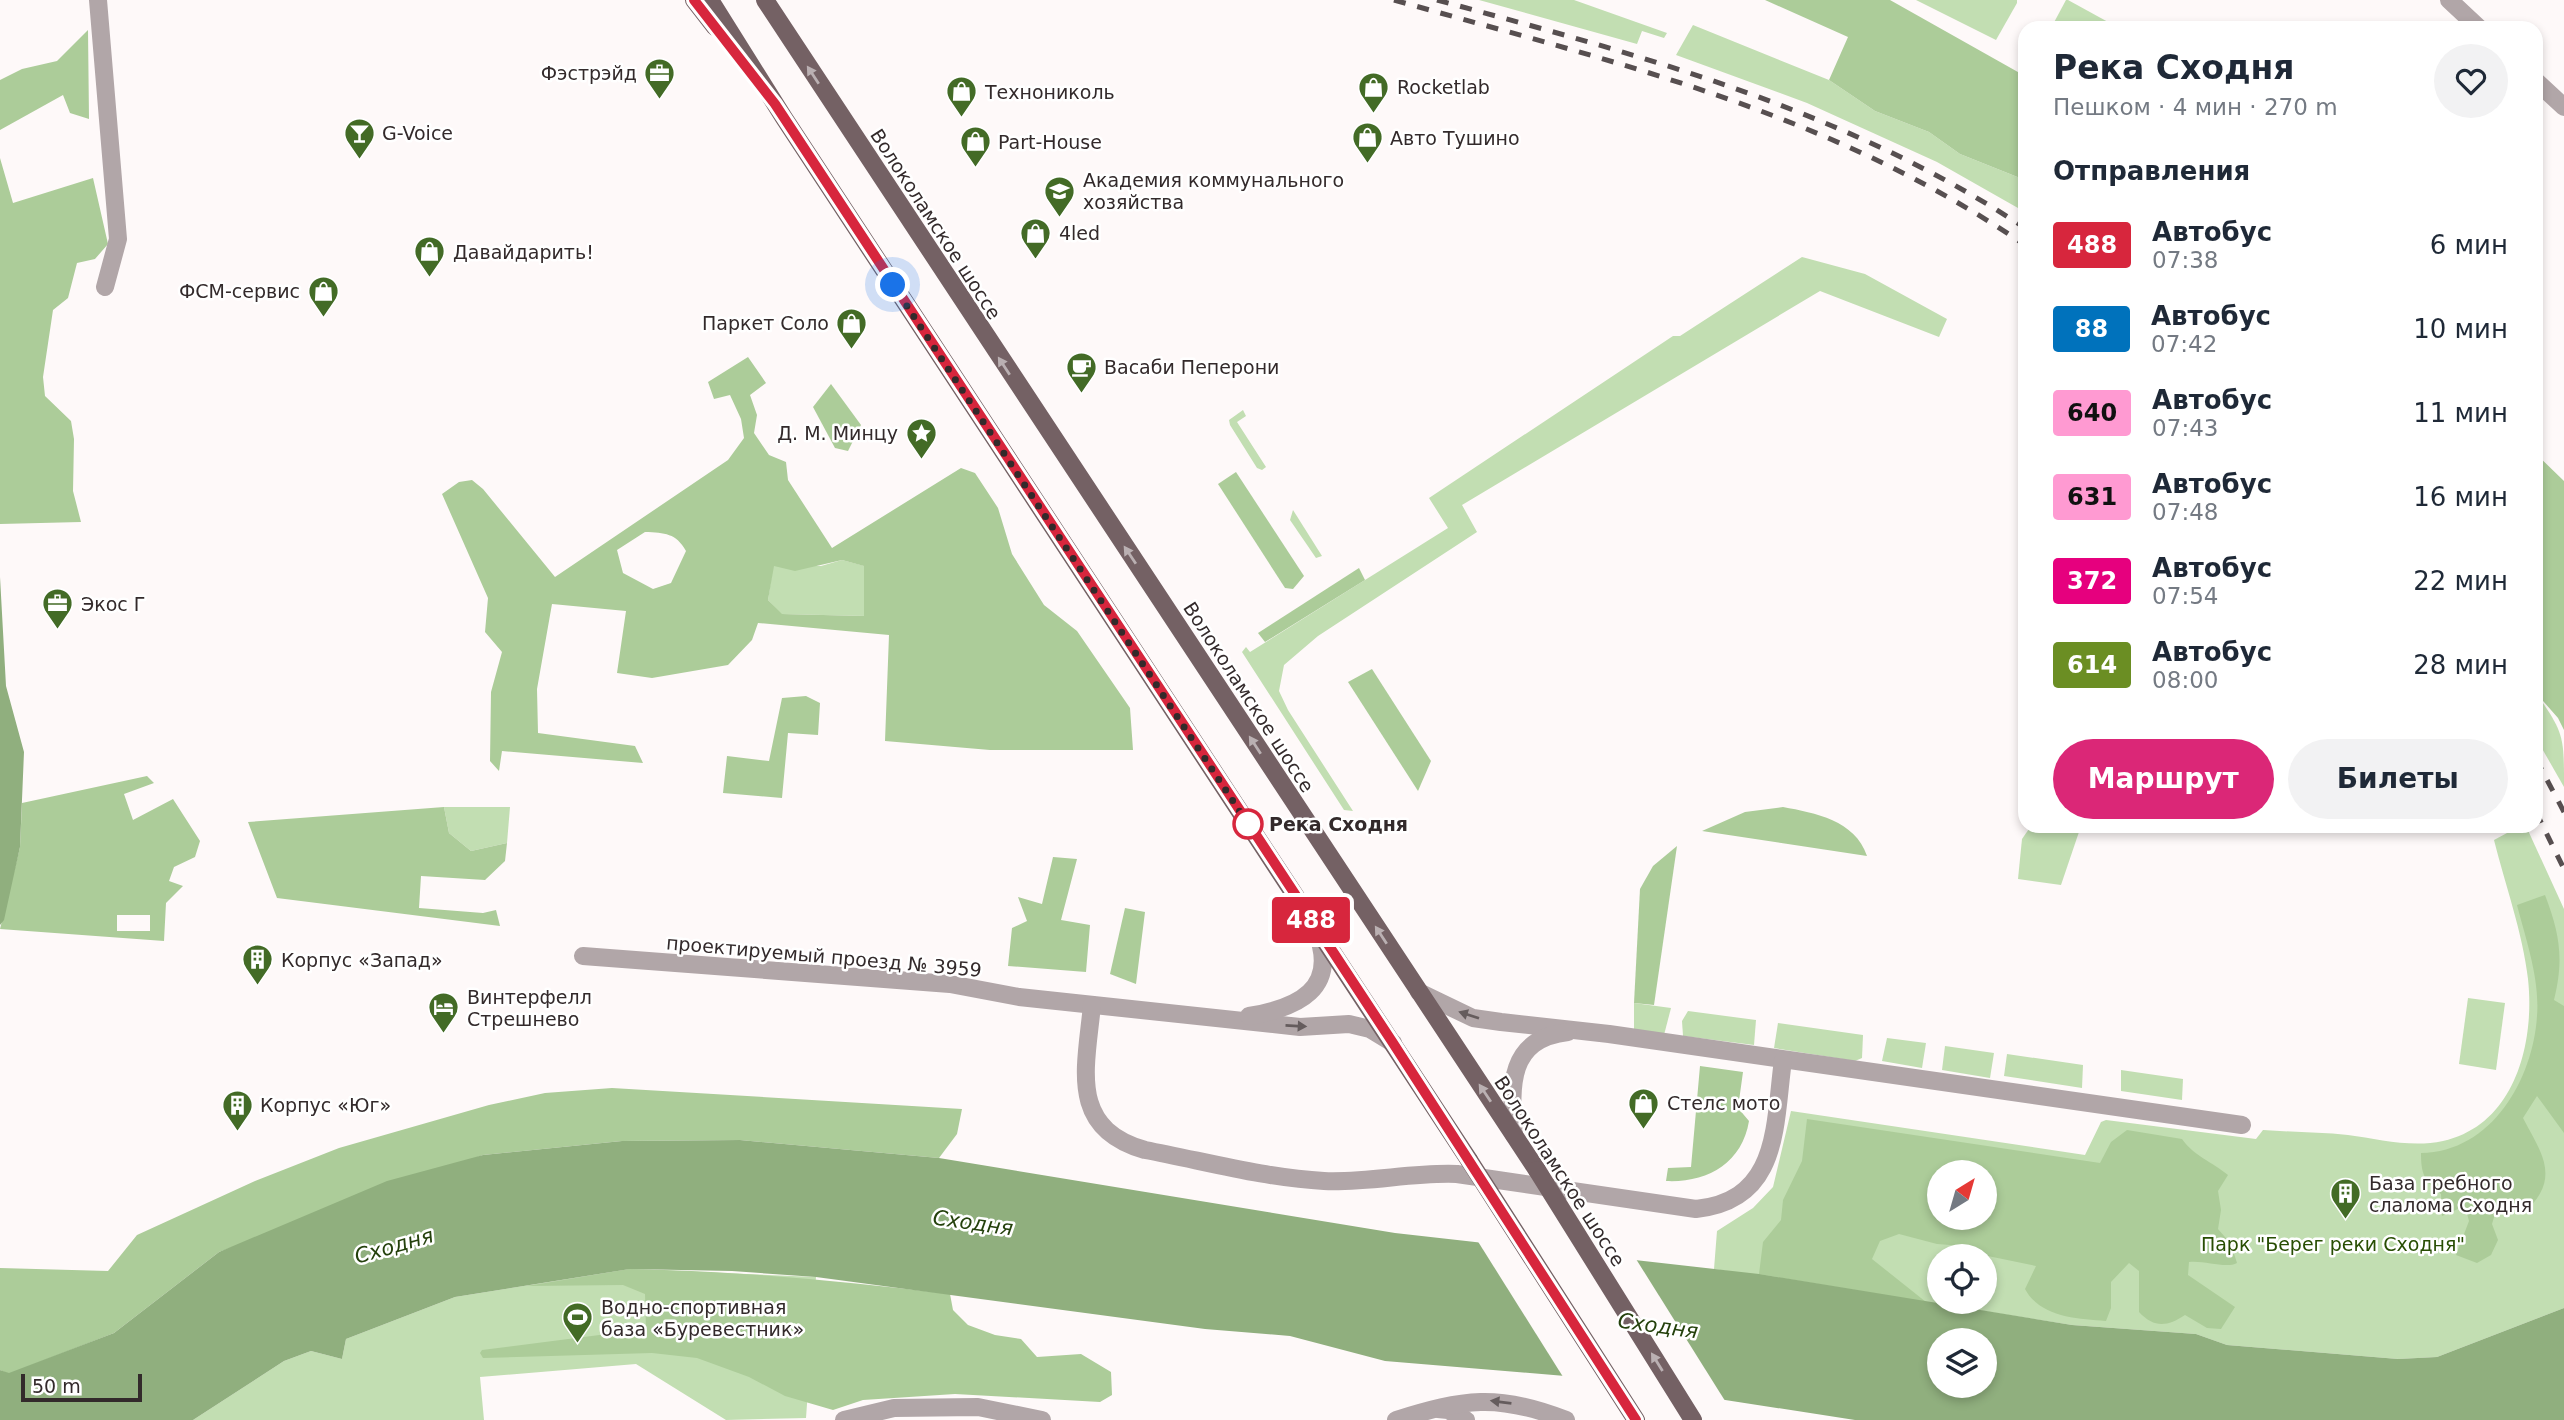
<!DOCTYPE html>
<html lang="ru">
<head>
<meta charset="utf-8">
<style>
  body { margin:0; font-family:"DejaVu Sans",sans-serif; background:#f2f2f3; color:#1f2937; height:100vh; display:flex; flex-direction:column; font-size:26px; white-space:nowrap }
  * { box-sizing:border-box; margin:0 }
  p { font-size:23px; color:#747a83 }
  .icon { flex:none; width:38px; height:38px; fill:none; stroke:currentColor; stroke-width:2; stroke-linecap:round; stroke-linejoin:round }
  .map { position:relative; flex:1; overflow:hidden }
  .drawer { position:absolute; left:2018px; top:21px; width:525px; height:812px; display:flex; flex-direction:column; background:#fff; border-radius:21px; box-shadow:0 4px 10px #0003 }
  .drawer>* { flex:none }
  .badge { padding:0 14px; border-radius:5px; font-size:24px; line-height:46px }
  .needle { width:46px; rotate:37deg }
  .tools { position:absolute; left:1927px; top:1160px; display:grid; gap:14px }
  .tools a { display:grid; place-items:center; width:70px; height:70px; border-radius:50%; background:#fff; box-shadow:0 4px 10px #0003; font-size:35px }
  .scale { position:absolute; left:21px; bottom:18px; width:121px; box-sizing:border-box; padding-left:7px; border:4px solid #332a2b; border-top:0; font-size:19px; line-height:24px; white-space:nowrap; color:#332a2b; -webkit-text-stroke:5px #fff; paint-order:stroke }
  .you { position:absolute; width:35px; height:35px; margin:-18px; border:5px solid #fff; border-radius:50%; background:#1a73e8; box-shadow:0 0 0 10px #1a73e833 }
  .map>.badge { position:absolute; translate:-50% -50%; box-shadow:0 0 0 4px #fff }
  h2 { padding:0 35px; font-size:26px; line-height:63px }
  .round { display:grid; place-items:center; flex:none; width:74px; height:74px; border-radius:37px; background:#f2f2f3 }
  .overview { display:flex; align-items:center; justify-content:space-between; height:119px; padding:0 35px }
  h1 { font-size:33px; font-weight:700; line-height:52px }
  .primary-button { display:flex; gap:14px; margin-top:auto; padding:14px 35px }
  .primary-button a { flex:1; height:80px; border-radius:42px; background:#db2777; color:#fff; font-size:28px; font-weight:700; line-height:80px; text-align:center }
  .primary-button a+a { background:#f2f2f3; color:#1f2937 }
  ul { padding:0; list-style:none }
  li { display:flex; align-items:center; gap:21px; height:84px; padding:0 35px }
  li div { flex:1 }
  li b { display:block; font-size:26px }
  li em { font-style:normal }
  li .badge { min-width:77px; font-weight:700; text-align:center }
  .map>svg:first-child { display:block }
  .green { fill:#c2deb2; fill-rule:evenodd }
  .forest { fill:#accc99; fill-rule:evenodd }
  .water { fill:#90af7e; fill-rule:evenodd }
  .pier { fill:#fef9f9 }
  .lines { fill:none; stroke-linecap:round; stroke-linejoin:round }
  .minor { stroke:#b1a6a8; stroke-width:18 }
  .major { stroke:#746164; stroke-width:18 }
  .rail { stroke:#574f50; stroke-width:5; stroke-dasharray:12 12; stroke-linecap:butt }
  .major-bridge { stroke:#746164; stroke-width:18 }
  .oneway { fill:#bab0b2 }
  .oneway2 { fill:#655c5d }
  .line-casing { stroke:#fff; stroke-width:16 }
  .line { stroke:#d7263d; stroke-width:10 }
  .walk { stroke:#332a2b; stroke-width:7; stroke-dasharray:0 12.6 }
  .stop-dot { fill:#fff; stroke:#d7263d; stroke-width:3.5 }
  .labels { text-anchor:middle; stroke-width:5; stroke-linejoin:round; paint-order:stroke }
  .poi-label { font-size:19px; fill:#332a2b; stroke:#fff; text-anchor:start }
  .street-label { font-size:19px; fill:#332a2b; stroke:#fff }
  .stop-label { font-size:19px; font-weight:bold; fill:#332a2b; stroke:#fff; text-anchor:start }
  .park-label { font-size:19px; fill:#284e03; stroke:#fff }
  .water-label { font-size:21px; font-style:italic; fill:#24410c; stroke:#fff }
</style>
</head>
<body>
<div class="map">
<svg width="2564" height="1420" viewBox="0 0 2564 1420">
  <rect width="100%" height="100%" fill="#fef9f9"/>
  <g class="green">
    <path d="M1479,0H1574L1667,33L1664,38L1642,31L1637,44Z"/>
    <path d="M1916,0H2017V3L1996,40Z"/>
    <path d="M2066,0H2068L2119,28H2051Z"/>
    <path d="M1693,25L1829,80L1875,111L1929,132L1960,154L2025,180V212L1937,162L1807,103L1676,55Z"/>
    <path d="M1802,257L1865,274L1947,319L1939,337L1820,291L1462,505L1477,532L1318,636L1284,665L1279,691L1288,710L1353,811L1344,810L1242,652L1246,647L1250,652L1448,528L1429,498L1673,336H1680Z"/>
    <path d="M1243,410L1246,416L1237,422L1266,467L1262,470L1257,468L1230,425L1229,420Z"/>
    <path d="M1293,510L1322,556L1316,558L1290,520Z"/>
    <path d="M842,560L865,566V616L781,614L768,600L773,566H821Z"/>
    <path d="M2536,693C2564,733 2564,736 2564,787L2536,738Z"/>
    <path d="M444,807H510L507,843L471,851L449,833Z"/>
    <path d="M2031,826H2081L2061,885L2018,879L2022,839Z"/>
    <path d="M2520,826H2526L2564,909V1308L2437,1357L2398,1359L2227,1345L2196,1334L2072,1325L1714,1269L1717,1231L1753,1208L1773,1187L1791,1111L2085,1155L2101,1122L2106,1120L2256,1139L2263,1130C2291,1132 2320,1132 2348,1135C2379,1139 2411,1148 2443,1141C2515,1125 2535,1043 2528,979C2523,934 2505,884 2494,840ZM1939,1172H1984V1218H1939ZM1939,1256H1984V1302H1939Z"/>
    <path d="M2468,998L2505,1003L2496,1070L2459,1064Z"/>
    <path d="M1634,1003L1671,1008L1664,1035L1634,1030Z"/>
    <path d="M1688,1011L1756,1020L1754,1045L1683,1036L1682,1021Z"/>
    <path d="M1778,1023L1863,1035L1862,1058L1855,1061L1774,1048Z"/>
    <path d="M1887,1038L1926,1043L1922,1068L1882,1061Z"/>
    <path d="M1945,1046L1994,1053L1990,1078L1942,1070Z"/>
    <path d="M2007,1054L2083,1065L2082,1088L2004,1076Z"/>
    <path d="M2121,1070L2183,1079L2182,1100L2121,1091Z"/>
    <path d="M630,1269L816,1277L806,1418L726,1420L636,1364L480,1377L484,1420H193L284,1361L311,1351L342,1359L346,1339L455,1297Z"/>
  </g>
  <g class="forest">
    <path d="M1765,0H1890L2025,76V180L1960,154L1929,132L1875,111L1829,80L1848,37Z"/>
    <path d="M88,30L89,119L70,113L63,95L0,130V80L22,69L57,61Z"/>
    <path d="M0,158L13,203L93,178L108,244L95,259L77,263L68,298L53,310L43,377L45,396L71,421L74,439L73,491L81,522L0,524Z"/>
    <path d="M748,357L766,383L750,395L757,415L754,433L769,455L786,462L788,480L832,548L961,468L975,473L998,508L1012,554L1044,605L1077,631L1130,708L1133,750H990L885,741L889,635L758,623L752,640L728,665L652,678L617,673L626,611L552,604L537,689L538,733L635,746L643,763L502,751L499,771L490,761L491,692L502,652L485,632L488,598L442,494L459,482L472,480L483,489L555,577L728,460L744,438L741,419L730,395L714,399L708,382ZM645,532C665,533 676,533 686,551L671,583L653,589L623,573L617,550ZM842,560L864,566V616L782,614L768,600L774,566L795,571Z"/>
    <path d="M831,384L861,425L848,451L835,448L813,407Z"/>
    <path d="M2536,454L2564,481V730L2558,718L2536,693Z"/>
    <path d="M1236,472L1304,576L1293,589L1285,588L1218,484Z"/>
    <path d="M1359,568L1365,580L1265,642L1258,633Z"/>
    <path d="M1372,669L1431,761L1418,791L1348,682Z"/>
    <path d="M806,696L820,703L818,735L788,733L782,798L723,793L727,756L769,761L782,698Z"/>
    <path d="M147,776L154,783L124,794L133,820L173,799L200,841L195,857L174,867L169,881L183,886L166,903L164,941L0,929L20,847L22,803ZM117,915H150V931H117Z"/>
    <path d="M444,807L449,833L471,851L507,843L505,861L485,880L421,876L419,908L483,913L496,910L500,926L277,898L248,822Z"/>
    <path d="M1783,807C1815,813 1855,820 1867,856L1702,831L1745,812Z"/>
    <path d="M1677,846L1654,1005L1634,1003L1640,889L1653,866Z"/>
    <path d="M1053,857L1077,859L1061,920L1090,925L1086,972L1008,966L1012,928L1027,921L1018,897L1042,904Z"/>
    <path d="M2545,895C2560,934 2564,960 2554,1000L2564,1006V1133L2537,1096L2523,1118C2540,1151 2561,1176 2528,1209L2497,1207L2492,1224L2498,1240L2491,1255L2477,1263L2456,1255L2469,1221L2465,1206L2442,1216L2441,1194C2424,1182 2421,1173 2421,1153C2492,1152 2533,1079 2537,1016C2540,979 2526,940 2517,905Z"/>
    <path d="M1125,908L1145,912L1136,984L1110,974Z"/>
    <path d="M1700,1066L1743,1072L1738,1108L1749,1121C1742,1164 1706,1183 1666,1181L1668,1168L1691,1167Z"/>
    <path d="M612,1088L962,1109L957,1134L939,1158L740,1140L622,1141L483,1155L219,1252L114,1333L9,1374L0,1370V1268L108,1271L137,1235L255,1181L339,1148L489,1105L545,1093Z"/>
    <path d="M1807,1119L2100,1163L2111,1142L2127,1130L2182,1139C2195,1157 2211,1161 2228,1175L2218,1191L2221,1210L2218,1229L2231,1244L2237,1263C2226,1269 2204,1260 2189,1262L2188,1275L2235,1307L2221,1329L2207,1328L2185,1315C2167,1327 2154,1328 2139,1312V1271L2129,1263L2111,1282V1308L2106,1321C2076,1319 2040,1317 2025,1289L2036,1266L1983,1255L1965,1246L1937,1244L1899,1234L1880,1241L1872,1259L1926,1302L1759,1274L1763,1242L1781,1220L1783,1200L1802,1161ZM1939,1172H1984V1218H1939Z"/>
    <path d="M630,1269C738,1271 843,1281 950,1294L953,1310L968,1325L995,1335L1021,1339L1037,1357L1081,1354L1111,1372L1112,1395L1100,1402L955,1394L863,1400L833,1410L785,1396L749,1377L697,1358L652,1353L483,1358L480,1353L482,1350L646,1329L645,1294L623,1285L527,1286Z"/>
  </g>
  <g class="water">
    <path d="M0,577L6,686L24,752L20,847L4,920L0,925Z"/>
    <path d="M740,1140L939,1158L1395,1233L1759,1274L2072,1325L2196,1334L2227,1345L2398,1359L2437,1357L2564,1308V1420H1855L1577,1377L1385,1361L1290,1336L1205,1329L816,1277L732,1271L630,1269L455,1297L346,1339L342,1359L311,1351L284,1361L193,1420H0V1370L9,1373L114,1333L219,1252L387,1181L483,1155L622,1141ZM1939,1340H1984V1386H1939Z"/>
  </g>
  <path class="pier" d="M1477,1240L1636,1259L1727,1404L1565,1380Z"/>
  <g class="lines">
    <g class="minor">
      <path d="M98,0L118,239L105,287"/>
      <path d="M2449,0L2479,28"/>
      <path d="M2536,81L2564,107"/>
      <path d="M583,956L950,984L1019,997L1300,1027L1349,1024L1370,1029L1393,1043"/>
      <path d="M1419,992L1473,1018L1501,1022L1609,1034L2242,1125"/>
      <path d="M1092,1005C1086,1068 1068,1128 1145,1150C1204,1161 1265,1178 1324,1181C1369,1183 1413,1172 1457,1174L1696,1209C1780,1200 1774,1126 1783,1060"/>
      <path d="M1249,1016C1297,1008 1340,989 1316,931"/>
      <path d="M1514,1135C1511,1089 1506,1039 1568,1032"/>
      <path d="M1438,1409L1448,1410L1466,1420"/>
      <path d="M844,1420L894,1408L978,1407L1042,1420"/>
      <path d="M1396,1420C1464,1399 1497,1393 1566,1420"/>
    </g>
    <g class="major">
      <path d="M694,0L715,27"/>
      <path d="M710,0L784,118L1469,1160"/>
      <path d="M765,0L1537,1170"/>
    </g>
    <g class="rail">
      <path d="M1394,0C1617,63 1830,112 2025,245"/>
      <path d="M1437,0C1640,55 1847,110 2025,228"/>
      <path d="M2536,759L2564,812"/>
      <path d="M2536,812L2564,869"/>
    </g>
    <g class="major-bridge">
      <path d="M1469,1160L1636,1420"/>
      <path d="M1537,1170L1693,1420"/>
    </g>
  </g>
  <defs><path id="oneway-solid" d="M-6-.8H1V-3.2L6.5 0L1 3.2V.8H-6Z" transform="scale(1.75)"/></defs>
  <g class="oneway">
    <use href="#oneway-solid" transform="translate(813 75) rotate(-123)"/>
    <use href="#oneway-solid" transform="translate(1004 366) rotate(-123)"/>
    <use href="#oneway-solid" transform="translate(1130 555) rotate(-124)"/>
    <use href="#oneway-solid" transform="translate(1255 745) rotate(-123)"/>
    <use href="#oneway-solid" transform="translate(1381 935) rotate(-123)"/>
    <use href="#oneway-solid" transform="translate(1485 1093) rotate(-124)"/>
    <use href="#oneway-solid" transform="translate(1657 1362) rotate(-122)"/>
  </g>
  <g class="oneway2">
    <use href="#oneway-solid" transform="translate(1469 1015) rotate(-162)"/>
    <use href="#oneway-solid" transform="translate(1296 1026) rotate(3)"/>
    <use href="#oneway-solid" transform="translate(1501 1402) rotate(-173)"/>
  </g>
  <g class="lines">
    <defs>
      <path id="line" d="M694,0L775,104L1393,1043L1636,1420"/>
    </defs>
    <use href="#line" class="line-casing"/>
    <use href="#line" class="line"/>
    <path class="walk" d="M893,285L1248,824"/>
  </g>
  <defs>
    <symbol id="office-pin" viewBox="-11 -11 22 30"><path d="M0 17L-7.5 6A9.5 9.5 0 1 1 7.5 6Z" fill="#436b26" stroke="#fff"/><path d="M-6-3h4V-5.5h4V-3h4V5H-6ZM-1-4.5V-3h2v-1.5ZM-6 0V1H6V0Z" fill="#fff"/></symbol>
    <symbol id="shop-pin" viewBox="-11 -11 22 30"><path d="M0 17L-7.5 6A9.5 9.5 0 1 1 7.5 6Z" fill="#436b26" stroke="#fff"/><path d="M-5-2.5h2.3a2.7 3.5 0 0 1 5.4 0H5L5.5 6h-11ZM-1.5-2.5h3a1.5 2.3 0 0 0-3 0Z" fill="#fff"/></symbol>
    <symbol id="bar-pin" viewBox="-11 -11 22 30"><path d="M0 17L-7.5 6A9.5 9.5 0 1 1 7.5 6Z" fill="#436b26" stroke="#fff"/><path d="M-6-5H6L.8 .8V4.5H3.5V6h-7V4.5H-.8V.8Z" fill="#fff"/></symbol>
    <symbol id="university-pin" viewBox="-11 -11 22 30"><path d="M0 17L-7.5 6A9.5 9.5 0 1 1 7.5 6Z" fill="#436b26" stroke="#fff"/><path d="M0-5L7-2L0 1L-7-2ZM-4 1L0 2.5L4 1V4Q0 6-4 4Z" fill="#fff"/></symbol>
    <symbol id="cafe-pin" viewBox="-11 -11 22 30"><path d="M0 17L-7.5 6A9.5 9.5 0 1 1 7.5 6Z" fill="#436b26" stroke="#fff"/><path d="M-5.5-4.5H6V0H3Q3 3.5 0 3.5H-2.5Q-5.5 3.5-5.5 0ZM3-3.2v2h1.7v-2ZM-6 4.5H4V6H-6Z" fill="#fff"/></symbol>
    <symbol id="sight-pin" viewBox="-11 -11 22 30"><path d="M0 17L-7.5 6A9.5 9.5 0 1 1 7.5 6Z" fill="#436b26" stroke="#fff"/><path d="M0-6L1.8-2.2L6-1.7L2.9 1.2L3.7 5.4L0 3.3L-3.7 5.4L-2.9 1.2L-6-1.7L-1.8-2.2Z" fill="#fff"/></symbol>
    <symbol id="building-pin" viewBox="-11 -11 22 30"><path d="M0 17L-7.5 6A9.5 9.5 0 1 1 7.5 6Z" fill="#436b26" stroke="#fff"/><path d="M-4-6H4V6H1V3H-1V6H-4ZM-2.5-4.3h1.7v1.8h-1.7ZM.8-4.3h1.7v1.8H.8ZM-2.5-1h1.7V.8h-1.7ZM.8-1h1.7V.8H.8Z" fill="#fff"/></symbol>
    <symbol id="hotel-pin" viewBox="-11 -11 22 30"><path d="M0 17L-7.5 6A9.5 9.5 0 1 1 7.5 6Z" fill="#436b26" stroke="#fff"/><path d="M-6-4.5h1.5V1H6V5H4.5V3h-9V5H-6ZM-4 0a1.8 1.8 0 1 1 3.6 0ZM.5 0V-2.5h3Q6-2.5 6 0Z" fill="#fff"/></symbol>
    <symbol id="stadium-pin" viewBox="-11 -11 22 30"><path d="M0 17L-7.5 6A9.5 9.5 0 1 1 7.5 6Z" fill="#436b26" stroke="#fff"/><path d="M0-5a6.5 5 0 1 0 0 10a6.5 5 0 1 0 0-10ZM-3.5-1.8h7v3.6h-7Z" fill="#fff"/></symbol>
  </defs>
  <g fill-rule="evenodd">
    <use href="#office-pin" x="642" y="56" width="35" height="47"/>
    <use href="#shop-pin" x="1356" y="70" width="35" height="47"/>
    <use href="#shop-pin" x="944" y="74" width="35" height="47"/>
    <use href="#bar-pin" x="342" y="116" width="35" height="47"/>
    <use href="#shop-pin" x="1350" y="120" width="35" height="47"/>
    <use href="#shop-pin" x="958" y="124" width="35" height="47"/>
    <use href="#university-pin" x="1042" y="174" width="35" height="47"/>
    <use href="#shop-pin" x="1018" y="216" width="35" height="47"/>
    <use href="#shop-pin" x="412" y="234" width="35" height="47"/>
    <use href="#shop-pin" x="306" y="274" width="35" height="47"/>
    <use href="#shop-pin" x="834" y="306" width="35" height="47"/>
    <use href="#cafe-pin" x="1064" y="350" width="35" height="47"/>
    <use href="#sight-pin" x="904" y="416" width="35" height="47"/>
    <use href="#office-pin" x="40" y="586" width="35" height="47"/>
    <use href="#building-pin" x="240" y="942" width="35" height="47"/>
    <use href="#hotel-pin" x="426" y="990" width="35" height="47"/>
    <use href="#shop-pin" x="1626" y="1086" width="35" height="47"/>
    <use href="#building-pin" x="220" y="1088" width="35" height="47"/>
    <use href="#building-pin" x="2328" y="1176" width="35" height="47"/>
    <use href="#stadium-pin" x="560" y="1300" width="35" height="47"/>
  </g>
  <circle class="stop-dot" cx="1248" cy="824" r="14"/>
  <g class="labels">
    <g class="poi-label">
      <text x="637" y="80" text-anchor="end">Фэстрэйд</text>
      <text x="1397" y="94">Rocketlab</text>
      <text x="985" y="99">Технониколь</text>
      <text x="382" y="140">G-Voice</text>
      <text x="1390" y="145">Авто Тушино</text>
      <text x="998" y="149">Part-House</text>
      <text x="1083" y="187">Академия коммунального<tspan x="1083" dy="22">хозяйства</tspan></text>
      <text x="1059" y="240">4led</text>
      <text x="453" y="259">Давайдарить!</text>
      <text x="300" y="298" text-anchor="end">ФСМ-сервис</text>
      <text x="829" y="330" text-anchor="end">Паркет Соло</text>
      <text x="1104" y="374">Васаби Пеперони</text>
      <text x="898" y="440" text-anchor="end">Д. М. Минцу</text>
      <text x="81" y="611">Экос Г</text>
      <text x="281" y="967">Корпус «Запад»</text>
      <text x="467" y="1004">Винтерфелл<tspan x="467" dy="22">Стрешнево</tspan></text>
      <text x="1667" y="1110">Стелс мото</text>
      <text x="260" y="1112">Корпус «Юг»</text>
      <text x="2369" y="1190">База гребного<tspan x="2369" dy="22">слалома Сходня</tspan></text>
      <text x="601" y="1314">Водно-спортивная<tspan x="601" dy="22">база «Буревестник»</tspan></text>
    </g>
    <g class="street-label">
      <text transform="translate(936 224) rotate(57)" y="7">Волоколамское шоссе</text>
      <text transform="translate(1249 697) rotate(57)" y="7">Волоколамское шоссе</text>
      <text transform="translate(824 956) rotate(5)" y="7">проектируемый проезд № 3959</text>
      <text transform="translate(1560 1171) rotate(57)" y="7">Волоколамское шоссе</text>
    </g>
    <g class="stop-label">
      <text x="1269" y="831">Река Сходня</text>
    </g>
    <g class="park-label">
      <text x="2333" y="1251">Парк "Берег реки Сходня"</text>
    </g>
    <g class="water-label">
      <text transform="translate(973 1223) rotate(8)" y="7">Сходня</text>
      <text transform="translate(394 1246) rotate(-16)" y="7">Сходня</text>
      <text transform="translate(1658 1326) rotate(8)" y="7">Сходня</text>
    </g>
  </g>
</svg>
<div class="tools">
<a><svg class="needle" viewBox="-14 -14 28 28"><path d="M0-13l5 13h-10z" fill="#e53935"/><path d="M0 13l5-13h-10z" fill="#747a83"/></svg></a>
<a><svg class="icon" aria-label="locate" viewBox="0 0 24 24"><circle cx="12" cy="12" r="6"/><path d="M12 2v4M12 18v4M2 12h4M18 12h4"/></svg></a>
<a><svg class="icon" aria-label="layers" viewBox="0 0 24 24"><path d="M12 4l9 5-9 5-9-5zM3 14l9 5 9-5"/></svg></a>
</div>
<div class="scale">50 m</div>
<div class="you" style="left:893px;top:285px"></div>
<b class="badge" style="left:1311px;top:920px;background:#d7263d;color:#fff">488</b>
<section class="drawer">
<div class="overview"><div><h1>Река Сходня</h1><p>Пешком · 4 мин · 270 m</p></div><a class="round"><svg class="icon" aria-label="heart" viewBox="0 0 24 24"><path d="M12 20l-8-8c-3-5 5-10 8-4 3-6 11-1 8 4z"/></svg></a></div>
<h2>Отправления</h2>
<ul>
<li><span class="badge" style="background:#d7263d;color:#fff">488</span><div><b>Автобус</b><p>07:38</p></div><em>6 мин</em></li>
<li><span class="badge" style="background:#0072bc;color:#fff">88</span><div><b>Автобус</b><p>07:42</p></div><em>10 мин</em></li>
<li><span class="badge" style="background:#ff9ad2;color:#111">640</span><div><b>Автобус</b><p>07:43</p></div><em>11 мин</em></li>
<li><span class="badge" style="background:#ff9ad2;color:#111">631</span><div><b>Автобус</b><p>07:48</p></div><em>16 мин</em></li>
<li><span class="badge" style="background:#e6007e;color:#fff">372</span><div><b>Автобус</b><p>07:54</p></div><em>22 мин</em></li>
<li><span class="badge" style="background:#6b8e23;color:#fff">614</span><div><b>Автобус</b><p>08:00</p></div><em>28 мин</em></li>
</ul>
<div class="primary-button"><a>Маршрут</a><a>Билеты</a></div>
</section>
</div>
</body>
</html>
